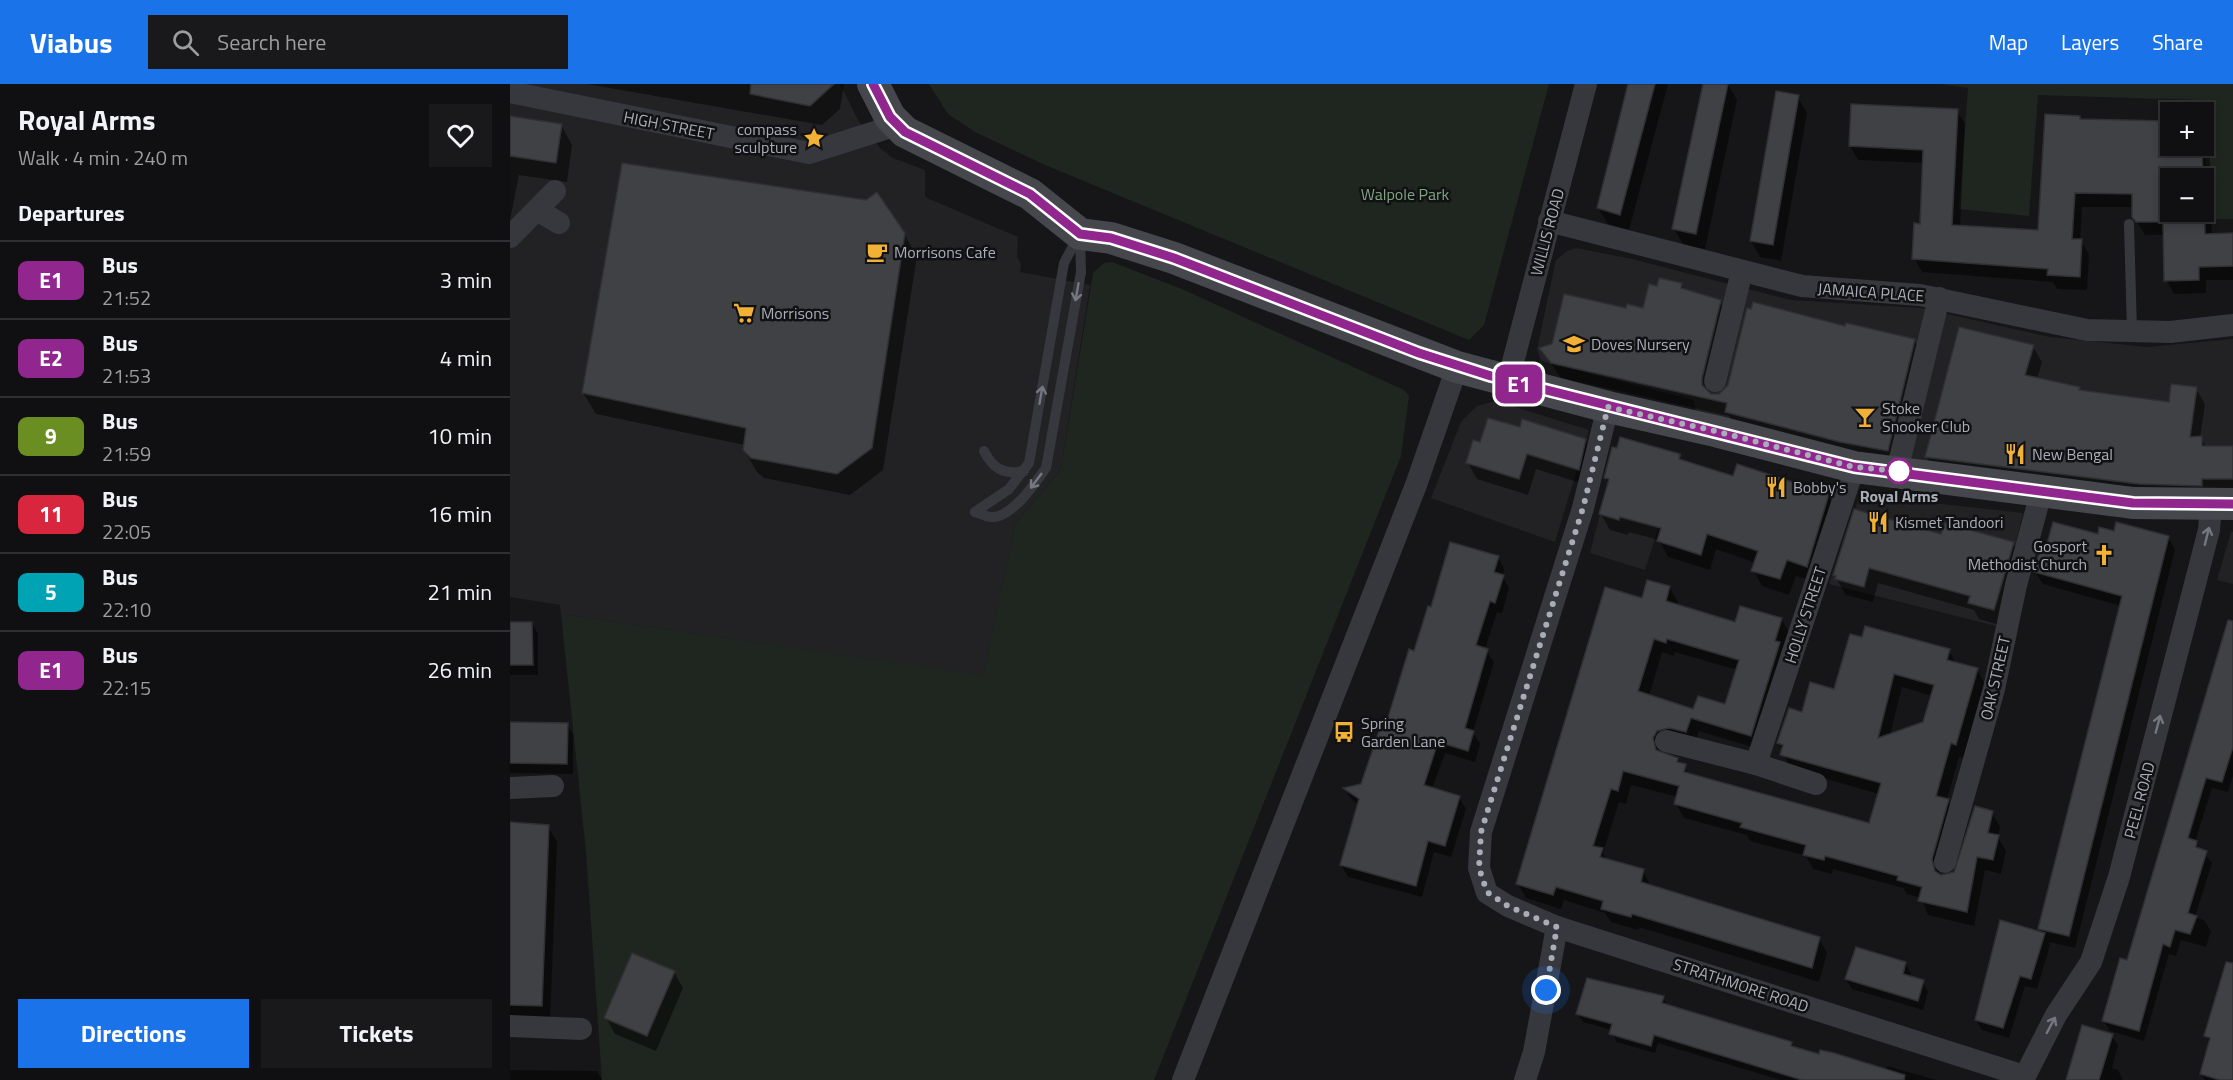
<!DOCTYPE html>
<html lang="en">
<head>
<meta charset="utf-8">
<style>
  body { margin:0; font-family:"Titillium Web",sans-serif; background:#19191b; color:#f1f3f6; height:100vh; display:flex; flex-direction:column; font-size:22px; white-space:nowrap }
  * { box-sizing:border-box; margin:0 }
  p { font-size:20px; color:#9c9d9f }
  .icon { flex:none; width:33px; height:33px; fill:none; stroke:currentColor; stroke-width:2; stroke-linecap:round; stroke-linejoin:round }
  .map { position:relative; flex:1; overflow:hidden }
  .sheet { display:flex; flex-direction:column; background:#101012; width:510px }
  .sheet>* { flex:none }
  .badge { padding:0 12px; border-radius:9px; font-size:21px; line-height:39px }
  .tools { position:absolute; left:1650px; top:18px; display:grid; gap:12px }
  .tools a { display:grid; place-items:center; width:54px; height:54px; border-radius:0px; background:#101012; box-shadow:0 3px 9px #0003,0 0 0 2px #303032; font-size:30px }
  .you { position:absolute; width:30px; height:30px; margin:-15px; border:4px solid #fff; border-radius:50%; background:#1a73e8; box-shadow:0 0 0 9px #1a73e833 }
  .map>.badge { position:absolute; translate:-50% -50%; box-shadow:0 0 0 3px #fff }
  h2 { padding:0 18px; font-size:22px; line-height:54px }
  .round { display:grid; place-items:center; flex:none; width:63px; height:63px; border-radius:0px; background:#19191b }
  .headline { display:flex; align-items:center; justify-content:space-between; height:102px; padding:0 18px }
  h1 { font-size:28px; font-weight:700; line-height:45px }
  .button { display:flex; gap:12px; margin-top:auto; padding:12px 18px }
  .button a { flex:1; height:69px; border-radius:0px; background:#1a73e8; color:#fff; font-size:24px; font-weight:700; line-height:69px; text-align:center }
  .button a+a { background:#19191b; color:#f1f3f6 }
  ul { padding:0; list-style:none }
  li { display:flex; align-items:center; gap:18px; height:78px; padding:0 18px; border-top:2px solid #303032 }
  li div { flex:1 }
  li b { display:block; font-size:22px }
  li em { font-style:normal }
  li .badge { min-width:66px; font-weight:700; text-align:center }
  header { display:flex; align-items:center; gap:36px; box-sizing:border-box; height:84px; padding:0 30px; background:#1a73e8; color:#fff }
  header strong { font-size:28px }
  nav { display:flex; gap:33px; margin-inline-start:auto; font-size:21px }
  .search { width:420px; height:54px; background:#19191b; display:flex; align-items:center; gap:15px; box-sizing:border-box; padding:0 21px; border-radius:0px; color:#9c9d9f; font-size:22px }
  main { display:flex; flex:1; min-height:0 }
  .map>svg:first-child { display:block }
  .built { fill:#222225 }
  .green { fill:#1e261f }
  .shadow { fill:#0007; fill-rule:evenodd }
  .building { fill:#404145; stroke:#303034; stroke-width:1.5; fill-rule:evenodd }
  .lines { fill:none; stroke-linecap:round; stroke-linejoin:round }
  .lane { stroke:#37383d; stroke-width:10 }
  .street { stroke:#37383d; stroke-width:22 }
  .secondary { stroke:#45474d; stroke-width:32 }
  .oneway { stroke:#757881 }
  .line-casing { stroke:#fff; stroke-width:14 }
  .line { stroke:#91268e; stroke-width:9 }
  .walk { stroke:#a8adb8; stroke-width:6; stroke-dasharray:0 10.8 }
  .stop-dot { fill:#fff; stroke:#91268e; stroke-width:3 }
  .labels { text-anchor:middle; stroke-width:5; stroke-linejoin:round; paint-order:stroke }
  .street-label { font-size:16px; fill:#a8adb8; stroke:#111113 }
  .poi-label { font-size:16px; fill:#a8adb8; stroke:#111113; text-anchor:start }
  .park-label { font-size:16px; fill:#7fa381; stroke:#111113 }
  .stop-label { font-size:16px; font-weight:bold; fill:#a8adb8; stroke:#111113 }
</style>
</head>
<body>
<header>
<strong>Viabus</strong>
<div class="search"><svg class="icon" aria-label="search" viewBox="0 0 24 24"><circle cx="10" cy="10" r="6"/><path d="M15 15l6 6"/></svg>Search here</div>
<nav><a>Map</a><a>Layers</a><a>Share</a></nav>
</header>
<main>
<section class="sheet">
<div class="headline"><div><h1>Royal Arms</h1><p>Walk · 4 min · 240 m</p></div><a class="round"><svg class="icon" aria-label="heart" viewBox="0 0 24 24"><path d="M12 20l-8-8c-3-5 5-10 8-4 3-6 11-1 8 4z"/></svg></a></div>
<h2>Departures</h2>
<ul>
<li><span class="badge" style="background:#91268e;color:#fff">E1</span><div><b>Bus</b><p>21:52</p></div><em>3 min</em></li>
<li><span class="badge" style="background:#91268e;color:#fff">E2</span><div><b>Bus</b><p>21:53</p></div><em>4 min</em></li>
<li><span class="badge" style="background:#6b8e23;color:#fff">9</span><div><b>Bus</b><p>21:59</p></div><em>10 min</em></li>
<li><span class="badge" style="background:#d7263d;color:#fff">11</span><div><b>Bus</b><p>22:05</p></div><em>16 min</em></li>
<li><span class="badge" style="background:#00a3b4;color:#fff">5</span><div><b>Bus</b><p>22:10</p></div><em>21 min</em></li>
<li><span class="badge" style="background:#91268e;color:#fff">E1</span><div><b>Bus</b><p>22:15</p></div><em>26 min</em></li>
</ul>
<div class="button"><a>Directions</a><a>Tickets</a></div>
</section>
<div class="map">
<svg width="1723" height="996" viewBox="0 0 1723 996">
  <rect width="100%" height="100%" fill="#161618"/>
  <g class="built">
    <path d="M0,0H330L348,36L371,65L383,74L415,86V113L508,153L507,172L511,180L510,188L580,201L551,385L505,440L473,592L51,530L50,521L0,513Z"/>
    <path d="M1066,164L1122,175L1281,216L1411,224L1540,253L1637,263L1723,255V407L1699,409L1569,401L1349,371L1233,342L1185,326L1184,316L1031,277L1027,265L1046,176L1057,167Z"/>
    <path d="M986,317L1079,346L1045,458L921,414L951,338L967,322Z"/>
    <path d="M1110,353L1172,370L1135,486L1080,469Z"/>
    <path d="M1350,411L1513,429L1486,542L1319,500Z"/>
    <path d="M1721,448H1723V500L1707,496Z"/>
  </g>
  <g class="green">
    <path d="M419,0H1039L974,241L959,256L535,81L465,48L438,30Z"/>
    <path d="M1431,0H1723V135H1697L1694,28H1691L1690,16L1528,11L1519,132L1449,125L1458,4Z"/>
    <path d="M602,178L672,205L894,306L899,312L891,372L644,996H92L76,768L51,530L473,591L505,440L551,385L583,189L594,179Z"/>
  </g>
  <g class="shadow">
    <path d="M77,0H334L330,25L312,41Z"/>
    <path d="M1120,0H1158L1119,146L1098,140L1088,124Z"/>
    <path d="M1195,0H1218L1227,16L1195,165L1173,161L1164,144Z"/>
    <path d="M1288,13L1297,29L1271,177L1250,173L1241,157Z"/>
    <path d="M1447,27L1455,40L1450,143L1530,147L1569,33L1571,36L1660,38V62H1694V39L1699,48L1702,151H1723V196H1696V209L1664,210L1656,196L1654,151H1635L1624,133V123H1572L1570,156L1579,170L1577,206L1547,205L1543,198L1412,188L1404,174L1411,141L1414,79L1348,76L1340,62ZM1660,94H1694V128H1660Z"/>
    <path d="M0,33L51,41L62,61L57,98L9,91L0,136Z"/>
    <path d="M394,150L407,172L373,386L340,411L254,394L247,388L234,366L235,361L86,330L73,309Z"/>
    <path d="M1171,200L1175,207L1210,218L1219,233L1200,310L1202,312L1215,308L1336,243L1404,256L1413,271L1386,381L1225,343L1219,332L1051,294L1031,265L1117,225L1134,226L1148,204Z"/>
    <path d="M1523,263L1532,278L1527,295L1569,304L1571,308L1660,319L1686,305L1695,320L1690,354L1697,363L1723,364V410L1425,388L1416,372Z"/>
    <path d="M1011,345L1075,356L1085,372L1077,401L1026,385L1018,411L967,395L958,379L971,360Z"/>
    <path d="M1169,371L1173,379L1224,394L1318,411L1327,427L1306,498L1286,492L1279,511L1252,502L1243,486L1246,479L1206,465L1200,486L1158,473L1149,456L1119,448L1118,451L1100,446L1091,430L1099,399L1096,394Z"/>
    <path d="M1605,449L1658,453L1665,466L1565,864L1539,858L1540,861L1527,905L1515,902L1499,954L1472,946L1466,936L1533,850L1529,844L1611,522L1533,500L1525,488L1536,469L1589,451Z"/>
    <path d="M1432,452L1503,459L1512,476L1493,542L1469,535L1464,526L1368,499L1363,518L1336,511L1324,491Z"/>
    <path d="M988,473L994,485L992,492L999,504L992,529L987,528L975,565L984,578L963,648L970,660L965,678L935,669L922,705L949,713L956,725L941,773L924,768L912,813L838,793L831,781L849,721L842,716L835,705L852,701L922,525Z"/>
    <path d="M1160,504L1168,518L1167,521L1226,540L1271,535L1280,549L1249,665L1189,647L1184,662L1154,661L1152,670L1167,675L1180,691L1360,741L1369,710L1280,685L1269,659L1293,630L1325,607L1439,567L1446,580L1467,585L1475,600L1454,674L1449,673L1437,716L1446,731L1429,790L1430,792L1445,789L1482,729L1490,743L1488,753L1496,767L1491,790L1475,786L1464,842L1418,831L1411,814L1397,810L1393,804L1323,785L1322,790L1303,785L1296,772L1240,757L1237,751L1174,734L1166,720L1168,713L1121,701L1116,720L1109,718L1093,769L1098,777L1133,787L1141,803L1309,855L1317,869L1309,898L1129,843L1128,846L1101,838L1095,829L1054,816L1051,825L1016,814L1008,800L1133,516ZM1152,568L1164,572L1165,568L1227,586L1216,621L1184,627L1139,612ZM1392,603L1422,612L1414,639L1380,651Z"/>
    <path d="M0,539H22L28,550V591H0Z"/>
    <path d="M1723,552V692L1718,708L1702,704L1685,758L1702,779L1685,833L1694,836L1701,847L1696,863L1671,856L1666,872L1659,870L1634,957L1600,947L1593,936L1618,878Z"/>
    <path d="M0,640H57L63,651V690L0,689Z"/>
    <path d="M0,740L38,742L47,758L40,938L0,935Z"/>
    <path d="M1395,879L1401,889L1400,894L1413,898L1418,908L1413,926L1342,905L1336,895Z"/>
    <path d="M164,888L173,904L146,967L105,950L96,934Z"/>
    <path d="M1723,903V996H1695L1691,990L1700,959L1696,952Z"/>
    <path d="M1153,914L1159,923L1281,959L1284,964L1369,996H1270L1148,959L1145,969L1106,958L1102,946L1073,938L1068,929Z"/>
    <path d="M1573,943L1602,952L1608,962L1602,984L1608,986L1613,996H1556Z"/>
    <path d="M1377,982L1426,996H1373Z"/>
    <path d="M0,986L87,987L92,996H0Z"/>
  </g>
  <g class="building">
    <path d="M241,0H324L300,22L240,10Z"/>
    <path d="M1118,0H1145L1110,131L1087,124Z"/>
    <path d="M1193,0H1218L1186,150L1162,145Z"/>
    <path d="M1266,7L1289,11L1263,161L1240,157Z"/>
    <path d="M1341,20L1448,25L1442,141L1528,146L1535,30L1570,32V35L1659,37L1660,34V62H1692L1693,94H1660V128H1694V102L1695,150L1723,149V182L1689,183V196L1654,197L1653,138H1626L1622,133V110L1565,109L1562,155H1572L1570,193L1537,191L1538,185L1402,175L1404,139L1410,140L1413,66L1339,62Z"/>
    <path d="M0,32L52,40L46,79L0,72Z"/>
    <path d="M112,79L356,116L367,108L395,149L362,364L327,390L241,374L233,366L236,344L72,309Z"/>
    <path d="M1149,194L1172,199L1171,204L1211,216L1192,294V301L1201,310H1209L1218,301L1237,224L1241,225L1243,218L1335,242L1336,239L1405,255L1378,367L1330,358L1215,328L1217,319L1041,279L1029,264L1042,260L1054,210L1116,224L1117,220L1133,224L1139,200L1147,202Z"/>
    <path d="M1449,243L1524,261L1515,291L1570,303L1569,306L1659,318L1661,300L1687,303L1680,353L1692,352V362H1723V395H1692V402L1629,400L1415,373Z"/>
    <path d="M978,334L1010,343L1012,335L1076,355L1069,386L1017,370L1009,395L956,379L963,356L970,358Z"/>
    <path d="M1110,353L1170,370L1169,375L1223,392L1227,380L1319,410L1297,483L1277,476L1270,495L1241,487L1248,467L1197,450L1191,471L1147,457L1151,444L1110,433L1109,436L1089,430L1099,395L1094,394L1102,363L1107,364Z"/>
    <path d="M1344,425L1431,450L1435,439L1504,458L1484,526L1458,519L1460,512L1359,484L1354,503L1325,495L1326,492L1323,491Z"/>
    <path d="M1543,438L1588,450L1589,443L1604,447L1606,438L1659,452L1559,852L1528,845L1612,512L1524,488L1530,465L1535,467Z"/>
    <path d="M940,458L989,472L984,488L994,491L985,519L980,517L966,561L978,565L955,644L964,647L958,667L928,658L914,701L950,712L935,762L918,757L906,802L830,781L849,715L833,704L851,700L873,635L877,637L899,565L904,567L918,522L921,523Z"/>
    <path d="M1137,496L1160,502L1156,517L1225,538L1230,522L1272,534L1265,557L1270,558L1241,652L1181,634L1176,648L1159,644L1147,647L1143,654L1146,666L1168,674L1167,678L1176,680L1174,688L1359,739L1371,699L1270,671L1273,661L1267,659L1279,624L1292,628L1300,598L1324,605L1340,550L1352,553L1355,542L1440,565L1437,576L1468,584L1446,661L1441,659L1426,712L1439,715L1422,775L1425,787L1431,791L1444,788L1465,722L1483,727L1478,749L1489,751L1483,776L1467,773L1457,828L1408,817L1412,803L1387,796L1388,792L1315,772L1314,776L1293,771L1296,761L1230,743L1232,739L1164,720L1169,702L1113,687L1108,707L1101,705L1083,762L1093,764L1090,773L1134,785L1131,798L1310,853L1302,884L1122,830L1121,833L1091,825L1093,817L1046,803L1043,811L1006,800L1095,503L1132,514ZM1144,555L1156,559L1157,555L1229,576L1215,620L1188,612L1183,625L1128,607ZM1384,590L1424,601L1413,638L1368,654Z"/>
    <path d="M1718,536L1723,537V663L1712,698L1696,694L1678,754L1687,757L1686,763L1697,767L1678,829L1687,832L1680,850L1665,846L1660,863L1653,860L1629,947L1592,937L1610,874L1617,876Z"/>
    <path d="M0,538H22L23,581H0Z"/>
    <path d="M0,638L58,639L57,680L0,679Z"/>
    <path d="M0,738L39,741L32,922L0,921Z"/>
    <path d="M1490,836L1535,849L1521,895L1510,892L1493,944L1465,936Z"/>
    <path d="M1346,863L1396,878L1393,890L1414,896L1408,917L1335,895Z"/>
    <path d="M122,869L165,887L137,952L94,934Z"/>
    <path d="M1716,878L1723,879V996H1710L1690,990L1700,954L1694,952Z"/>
    <path d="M1077,894L1154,912L1152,919L1282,958L1281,962L1309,970L1310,966L1324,969L1395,991L1394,996H1292L1144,951L1141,962L1099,950L1102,940L1066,930Z"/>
    <path d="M1572,941L1603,950L1589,996H1556Z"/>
  </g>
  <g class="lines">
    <g class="lane">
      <path d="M1619,140L1622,248"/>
      <path d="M474,367C483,385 494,391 514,387"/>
      <path d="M465,428C473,431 481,435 489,432C509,424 524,400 536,384L571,188L570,153"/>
      <path d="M465,428L499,405L519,379L554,179L569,151"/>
    </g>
    <g class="street">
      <path d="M0,8L299,69L387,41"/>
      <path d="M27,126L49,139"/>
      <path d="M1039,137L1292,202L1410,211L1577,246L1660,248L1723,241"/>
      <path d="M0,153L45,107"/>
      <path d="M998,297L1076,0"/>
      <path d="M1205,297L1232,187"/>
      <path d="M1098,323L1073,424L971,748L969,784L977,809L998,822L1047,843L1514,992"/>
      <path d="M1387,387L1429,214"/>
      <path d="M1156,657L1246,680L1306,700"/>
      <path d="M1246,680L1344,383"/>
      <path d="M0,704L43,702"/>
      <path d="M1435,778L1484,605L1506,501L1531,409"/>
      <path d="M0,942L71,945"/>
      <path d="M673,996L906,401L947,283"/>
      <path d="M1015,996L1024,968L1047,843"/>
      <path d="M1513,996L1546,931L1581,878L1609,793L1699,446L1701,420"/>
    </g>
    <path class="secondary" d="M363,0L380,33L395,48L520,110L570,150L601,154L664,174L947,283L1098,323L1205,347L1344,383L1623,419L1723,420"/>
  </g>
  <defs><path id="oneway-shaft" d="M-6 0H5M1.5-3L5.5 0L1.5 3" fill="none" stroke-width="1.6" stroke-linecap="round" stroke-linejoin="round" transform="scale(1.5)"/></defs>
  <g class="oneway">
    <use href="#oneway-shaft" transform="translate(567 208) rotate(100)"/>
    <use href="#oneway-shaft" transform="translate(531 311) rotate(-80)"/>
    <use href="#oneway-shaft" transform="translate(526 397) rotate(127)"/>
    <use href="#oneway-shaft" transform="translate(1697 452) rotate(-76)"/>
    <use href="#oneway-shaft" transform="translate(1648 640) rotate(-75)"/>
    <use href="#oneway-shaft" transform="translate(1541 941) rotate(-62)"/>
  </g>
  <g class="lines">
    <defs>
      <path id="line" d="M363,0L380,33L395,48L520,110L570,150L601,154L664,174L909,269L981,292L1344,383L1623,419L1723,420"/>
    </defs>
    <use href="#line" class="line-casing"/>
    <use href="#line" class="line"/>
    <path class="walk" d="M1036,906L1047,843L998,822L977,808L969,784L971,748L1073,424L1098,323L1205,347L1344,383L1389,387"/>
  </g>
  <defs>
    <symbol id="sight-bare" viewBox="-9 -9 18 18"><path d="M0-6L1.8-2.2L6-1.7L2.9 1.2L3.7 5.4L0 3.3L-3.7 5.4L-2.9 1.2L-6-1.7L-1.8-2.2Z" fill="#f2b134" stroke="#111113" stroke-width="2.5" paint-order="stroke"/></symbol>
    <symbol id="cafe-bare" viewBox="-9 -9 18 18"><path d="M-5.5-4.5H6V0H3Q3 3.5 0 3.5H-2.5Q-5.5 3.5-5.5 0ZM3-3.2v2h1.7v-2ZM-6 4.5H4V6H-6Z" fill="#f2b134" stroke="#111113" stroke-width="2.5" paint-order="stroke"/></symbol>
    <symbol id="supermarket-bare" viewBox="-9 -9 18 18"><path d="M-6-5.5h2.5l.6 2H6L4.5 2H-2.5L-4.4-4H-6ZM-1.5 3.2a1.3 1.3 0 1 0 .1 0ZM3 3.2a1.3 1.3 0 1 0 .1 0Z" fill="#f2b134" stroke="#111113" stroke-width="2.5" paint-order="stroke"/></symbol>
    <symbol id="school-bare" viewBox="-9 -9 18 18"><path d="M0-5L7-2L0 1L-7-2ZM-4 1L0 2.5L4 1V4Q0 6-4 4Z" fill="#f2b134" stroke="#111113" stroke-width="2.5" paint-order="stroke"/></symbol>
    <symbol id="bar-bare" viewBox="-9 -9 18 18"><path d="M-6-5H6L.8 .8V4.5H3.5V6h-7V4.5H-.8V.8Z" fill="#f2b134" stroke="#111113" stroke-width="2.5" paint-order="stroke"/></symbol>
    <symbol id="restaurant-bare" viewBox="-9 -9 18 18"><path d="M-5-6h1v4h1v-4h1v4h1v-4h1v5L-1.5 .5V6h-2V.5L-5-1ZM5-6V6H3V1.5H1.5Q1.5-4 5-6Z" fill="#f2b134" stroke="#111113" stroke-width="2.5" paint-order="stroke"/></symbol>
    <symbol id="church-bare" viewBox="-9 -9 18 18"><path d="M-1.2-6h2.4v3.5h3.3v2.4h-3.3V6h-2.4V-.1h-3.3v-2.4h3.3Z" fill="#f2b134" stroke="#111113" stroke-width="2.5" paint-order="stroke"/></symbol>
    <symbol id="bus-bare" viewBox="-9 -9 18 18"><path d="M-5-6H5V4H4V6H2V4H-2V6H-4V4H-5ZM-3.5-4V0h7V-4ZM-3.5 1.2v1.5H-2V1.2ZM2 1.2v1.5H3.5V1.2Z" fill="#f2b134" stroke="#111113" stroke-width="2.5" paint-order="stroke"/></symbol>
  </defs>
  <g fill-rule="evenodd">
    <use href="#sight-bare" x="289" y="39" width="30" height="30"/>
    <use href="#cafe-bare" x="352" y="153" width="30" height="30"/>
    <use href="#supermarket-bare" x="219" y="214" width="30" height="30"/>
    <use href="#school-bare" x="1049" y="245" width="30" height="30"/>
    <use href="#bar-bare" x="1340" y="318" width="30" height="30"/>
    <use href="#restaurant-bare" x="1490" y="355" width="30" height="30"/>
    <use href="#restaurant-bare" x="1251" y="388" width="30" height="30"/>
    <use href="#restaurant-bare" x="1353" y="423" width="30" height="30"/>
    <use href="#church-bare" x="1579" y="456" width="30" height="30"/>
    <use href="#bus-bare" x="819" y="633" width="30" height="30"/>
  </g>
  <circle class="stop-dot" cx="1389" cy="387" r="12"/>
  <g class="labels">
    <g class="street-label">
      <text transform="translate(159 41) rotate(11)" y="6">HIGH STREET</text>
      <text transform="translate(1037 148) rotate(-75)" y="6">WILLIS ROAD</text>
      <text transform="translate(1361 208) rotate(4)" y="6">JAMAICA PLACE</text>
      <text transform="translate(1295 531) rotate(-72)" y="6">HOLLY STREET</text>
      <text transform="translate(1485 594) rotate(-77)" y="6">OAK STREET</text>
      <text transform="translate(1629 716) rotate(-75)" y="6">PEEL ROAD</text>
      <text transform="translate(1231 901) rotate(18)" y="6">STRATHMORE ROAD</text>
    </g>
    <g class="poi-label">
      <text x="287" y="51" text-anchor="end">compass<tspan x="287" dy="18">sculpture</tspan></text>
      <text x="384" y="174">Morrisons Cafe</text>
      <text x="251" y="235">Morrisons</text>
      <text x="1081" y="266">Doves Nursery</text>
      <text x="1372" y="330">Stoke<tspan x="1372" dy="18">Snooker Club</tspan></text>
      <text x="1522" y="376">New Bengal</text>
      <text x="1283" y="409">Bobby's</text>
      <text x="1385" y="444">Kismet Tandoori</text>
      <text x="1577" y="468" text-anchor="end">Gosport<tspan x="1577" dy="18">Methodist Church</tspan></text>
      <text x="851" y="645">Spring<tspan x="851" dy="18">Garden Lane</tspan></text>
    </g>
    <g class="park-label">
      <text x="895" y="116">Walpole Park</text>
    </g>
    <g class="stop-label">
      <text x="1389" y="418">Royal Arms</text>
    </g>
  </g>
</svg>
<div class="tools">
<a>+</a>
<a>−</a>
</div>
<div class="you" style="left:1036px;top:906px"></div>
<b class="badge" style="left:1009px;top:300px;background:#91268e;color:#fff">E1</b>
</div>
</main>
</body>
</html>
